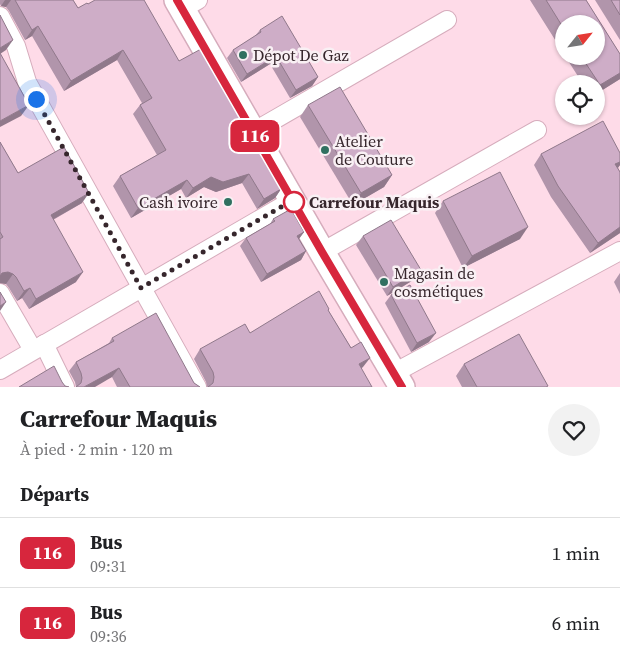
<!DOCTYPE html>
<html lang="fr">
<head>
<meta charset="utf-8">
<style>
  body { margin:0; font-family:"Source Serif 4",serif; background:#f2f2f2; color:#202124; height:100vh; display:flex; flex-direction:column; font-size:19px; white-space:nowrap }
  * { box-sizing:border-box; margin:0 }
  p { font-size:16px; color:#757577 }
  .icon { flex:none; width:28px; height:28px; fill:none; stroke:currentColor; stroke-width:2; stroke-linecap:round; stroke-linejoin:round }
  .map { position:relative; height:387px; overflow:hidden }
  .sheet { display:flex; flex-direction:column; background:#fff; flex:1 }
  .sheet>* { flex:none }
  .badge { padding:0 10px; border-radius:8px; font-size:18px; line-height:32px }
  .needle { width:32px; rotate:60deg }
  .controls { position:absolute; left:555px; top:15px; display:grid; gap:10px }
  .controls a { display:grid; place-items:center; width:50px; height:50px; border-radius:50%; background:#fff; box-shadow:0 1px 4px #0004; font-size:25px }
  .you { position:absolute; width:25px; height:25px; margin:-12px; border:4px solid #fff; border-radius:50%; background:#1a73e8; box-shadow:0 0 0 8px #1a73e833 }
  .map>.badge { position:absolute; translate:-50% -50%; box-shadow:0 0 0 2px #fff }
  h2 { padding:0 20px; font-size:19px; line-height:45px }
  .round { display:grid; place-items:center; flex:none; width:52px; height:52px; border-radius:26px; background:#f2f2f2 }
  .head { display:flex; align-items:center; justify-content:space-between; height:85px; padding:0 20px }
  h1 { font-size:24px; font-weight:800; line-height:38px }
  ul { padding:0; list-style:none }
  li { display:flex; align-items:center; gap:15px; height:70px; padding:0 20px; border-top:1px solid #e0e0e0 }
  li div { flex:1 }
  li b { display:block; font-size:19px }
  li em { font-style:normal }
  li .badge { min-width:55px; font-weight:700; text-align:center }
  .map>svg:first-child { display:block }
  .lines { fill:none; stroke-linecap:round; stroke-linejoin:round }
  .street-casing { stroke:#d6acbc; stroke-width:20 }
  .secondary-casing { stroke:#d6acbc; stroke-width:28 }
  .street { stroke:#fff; stroke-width:18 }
  .secondary { stroke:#fff; stroke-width:25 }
  .wall { fill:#b195ab }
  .shaded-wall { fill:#90798b }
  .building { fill:#ceadc7; stroke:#90798b }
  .line-casing { stroke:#fff; stroke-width:11 }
  .line { stroke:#d7263d; stroke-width:8 }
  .walk { stroke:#36262c; stroke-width:5; stroke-dasharray:0 9 }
  .poi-dot { fill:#307060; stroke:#f9f0f4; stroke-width:2 }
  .stop-dot { fill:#fff; stroke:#d7263d; stroke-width:2.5 }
  .labels { text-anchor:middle; stroke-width:5; stroke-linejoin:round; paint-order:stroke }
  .poi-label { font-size:16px; fill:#36262c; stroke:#f9f0f4; text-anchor:start }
  .stop-label { font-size:16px; font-weight:bold; fill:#36262c; stroke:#f9f0f4; text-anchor:start }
</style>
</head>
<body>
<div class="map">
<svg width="620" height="387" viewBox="0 0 620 387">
  <rect width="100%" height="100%" fill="#fedbe8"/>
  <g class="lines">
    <defs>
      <g id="street">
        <path d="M182,9L198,0"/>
        <path d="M0,16L16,46L27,82L197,387"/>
        <path d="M253,132L447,20"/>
        <path d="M322,252L537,130"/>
        <path d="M0,293L33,350"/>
        <path d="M44,344L65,387"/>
        <path d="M0,370L293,200"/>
        <path d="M394,373L620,251"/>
      </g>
      <path id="secondary" d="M177,0L322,252L402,387"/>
    </defs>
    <use href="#street" class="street-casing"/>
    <use href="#secondary" class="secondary-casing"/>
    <use href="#street" class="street"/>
    <use href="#secondary" class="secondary"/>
  </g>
  <g class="wall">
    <path d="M0,0H73L78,8L88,4L179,61L281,189L275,198L257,209L242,183L216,192L204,187L186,198L181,189L131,218L113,186L120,176L157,155L133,114L140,105L142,103L117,60L64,91L32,36L25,40L9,11L6,7L1,6L0,4Z"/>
    <path d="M530,0H586L620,54V79L596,94V84H583L565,56H596L564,24V54Z"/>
    <path d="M595,0H620V40Z"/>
    <path d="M260,30L318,77L312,86L290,98L270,64L241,82L227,58L233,50L255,36Z"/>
    <path d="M308,105L392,175L384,187L353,205L300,117Z"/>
    <path d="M0,142L18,173L82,203L53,220L76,282L29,309L22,298L17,301L9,288L6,284L0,283Z"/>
    <path d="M620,153V165L618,168L620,172V233L590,253L551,197L534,165L541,154Z"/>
    <path d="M443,201L520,239L463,268L435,213Z"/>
    <path d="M273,219L304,232L299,239L306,251L301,260L261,282L240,246L246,238L270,224Z"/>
    <path d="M363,236L421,270L415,279L387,296L356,245Z"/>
    <path d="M620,273V294L614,282Z"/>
    <path d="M391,295L429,342L411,352L385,303Z"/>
    <path d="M328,310L363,367L361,368L207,387L206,382L194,359L200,349L250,333Z"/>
    <path d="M112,338L194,383L200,387H117L112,377L76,387L75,382L69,371L76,362L109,343Z"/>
    <path d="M464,364L547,387H462L456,376Z"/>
  </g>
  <g class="shaded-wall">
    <path d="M5,0H11L6,7L1,6Z"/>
    <path d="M38,26L32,36L25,40L32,30Z"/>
    <path d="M13,40L6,50L0,54V48Z"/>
    <path d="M123,50L117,60L64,91L71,81Z"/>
    <path d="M276,56L270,64L241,82L247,74Z"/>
    <path d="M620,73V79L596,94V90L600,85Z"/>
    <path d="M318,77L312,86L290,98L296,90Z"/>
    <path d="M29,105L21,116L0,127V121Z"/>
    <path d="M620,162V165L616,170L615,164Z"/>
    <path d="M249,174L242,183L216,192L204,187L186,198L193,188L211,177Z"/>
    <path d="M392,175L384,187L353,205L361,193Z"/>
    <path d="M187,180L181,189L131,218L138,208Z"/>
    <path d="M281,189L275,198L257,209L264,199Z"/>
    <path d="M89,193L82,203L43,225L51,215Z"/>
    <path d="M528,227L520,239L463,268L472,256Z"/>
    <path d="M620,227V233L590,253L598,243Z"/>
    <path d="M304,232L298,240L297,236Z"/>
    <path d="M306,251L301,260L261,282L267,274Z"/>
    <path d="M421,270L415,279L387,296L393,287Z"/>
    <path d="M8,272L13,274L6,284L0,283V276L2,273Z"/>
    <path d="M83,272L76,282L29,309L36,299Z"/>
    <path d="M30,288L22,298L17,301L24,291Z"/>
    <path d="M6,302L0,311V306Z"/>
    <path d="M436,333L429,342L411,352L417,343Z"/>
    <path d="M370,358L363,367L352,374L359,364Z"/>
    <path d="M119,368L112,377L95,387H84Z"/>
  </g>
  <g class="building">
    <path d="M15,0H73L78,8L87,3L88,4L95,0H144L179,61L201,49L281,189L264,199L249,174L223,182L211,177L193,188L187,180L138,208L120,176L166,150L140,105L152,98L123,50L71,81L38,26L32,30Z"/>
    <path d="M546,0H586L620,54V73L600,85L581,56H596V24H564V29Z"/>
    <path d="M611,0H620V15Z"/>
    <path d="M0,15L13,40L0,48Z"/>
    <path d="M282,16L318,77L296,90L276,56L247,74L233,50L261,32L260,30Z"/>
    <path d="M0,53L29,105L0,121Z"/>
    <path d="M340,87L392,175L361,193L308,105Z"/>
    <path d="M603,121L620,153V162L615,164L620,172V227L598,243L558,186L541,154Z"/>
    <path d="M0,142L18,173L64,147L89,193L51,215L83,272L36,299L30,288L24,291L16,277L13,274L8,272L2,273L0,276V239L3,237L0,232Z"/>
    <path d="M500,172L528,227L472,256L443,201Z"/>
    <path d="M291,209L304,232L297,236L306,251L267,274L246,238L275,221L273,219Z"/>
    <path d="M391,220L421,270L393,287L363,236Z"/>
    <path d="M410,285L436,333L417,343L391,295Z"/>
    <path d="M319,291L329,309L328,310L351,348L361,342L370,358L359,364L372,387H208L213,383L214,377L213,372L200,349L245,324L250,333Z"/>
    <path d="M0,292L6,302L0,306Z"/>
    <path d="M156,313L194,383L200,387H130L119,368L84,387H76L81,383L82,378L81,373L76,362L114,341L112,338Z"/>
    <path d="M519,334L548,386L546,387H477L464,364Z"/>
    <path d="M54,366L62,382L65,386L69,387H19Z"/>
  </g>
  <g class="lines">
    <defs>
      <path id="line" d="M177,0L322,252L402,387"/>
    </defs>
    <use href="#line" class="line-casing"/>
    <use href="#line" class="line"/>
    <path class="walk" d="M36,99L141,288L293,200L294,202"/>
  </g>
  <g class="poi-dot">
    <circle cx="243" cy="55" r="5"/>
    <circle cx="325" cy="150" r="5"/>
    <circle cx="228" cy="202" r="5"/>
    <circle cx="384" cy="282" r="5"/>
  </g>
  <circle class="stop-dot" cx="294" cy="202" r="10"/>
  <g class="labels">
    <g class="poi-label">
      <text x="253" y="61">Dépot De Gaz</text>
      <text x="335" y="147">Atelier<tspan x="335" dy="18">de Couture</tspan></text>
      <text x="218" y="208" text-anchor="end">Cash ivoire</text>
      <text x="394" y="279">Magasin de<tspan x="394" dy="18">cosmétiques</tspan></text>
    </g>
    <g class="stop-label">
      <text x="309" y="208">Carrefour Maquis</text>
    </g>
  </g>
</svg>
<div class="controls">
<a><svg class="needle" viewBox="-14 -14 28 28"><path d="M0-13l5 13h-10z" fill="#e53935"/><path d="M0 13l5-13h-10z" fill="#757577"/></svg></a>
<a><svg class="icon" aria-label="locate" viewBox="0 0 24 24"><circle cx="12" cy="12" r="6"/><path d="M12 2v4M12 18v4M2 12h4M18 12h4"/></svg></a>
</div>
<div class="you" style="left:36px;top:99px"></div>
<b class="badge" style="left:255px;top:136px;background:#d7263d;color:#fff">116</b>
</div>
<section class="sheet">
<div class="head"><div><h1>Carrefour Maquis</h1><p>À pied · 2 min · 120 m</p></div><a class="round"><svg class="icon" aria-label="heart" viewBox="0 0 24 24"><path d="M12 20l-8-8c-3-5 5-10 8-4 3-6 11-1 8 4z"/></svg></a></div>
<h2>Départs</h2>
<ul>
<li><span class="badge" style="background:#d7263d;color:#fff">116</span><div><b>Bus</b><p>09:31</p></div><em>1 min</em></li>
<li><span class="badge" style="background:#d7263d;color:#fff">116</span><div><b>Bus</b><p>09:36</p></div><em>6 min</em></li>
</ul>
</section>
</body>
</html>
